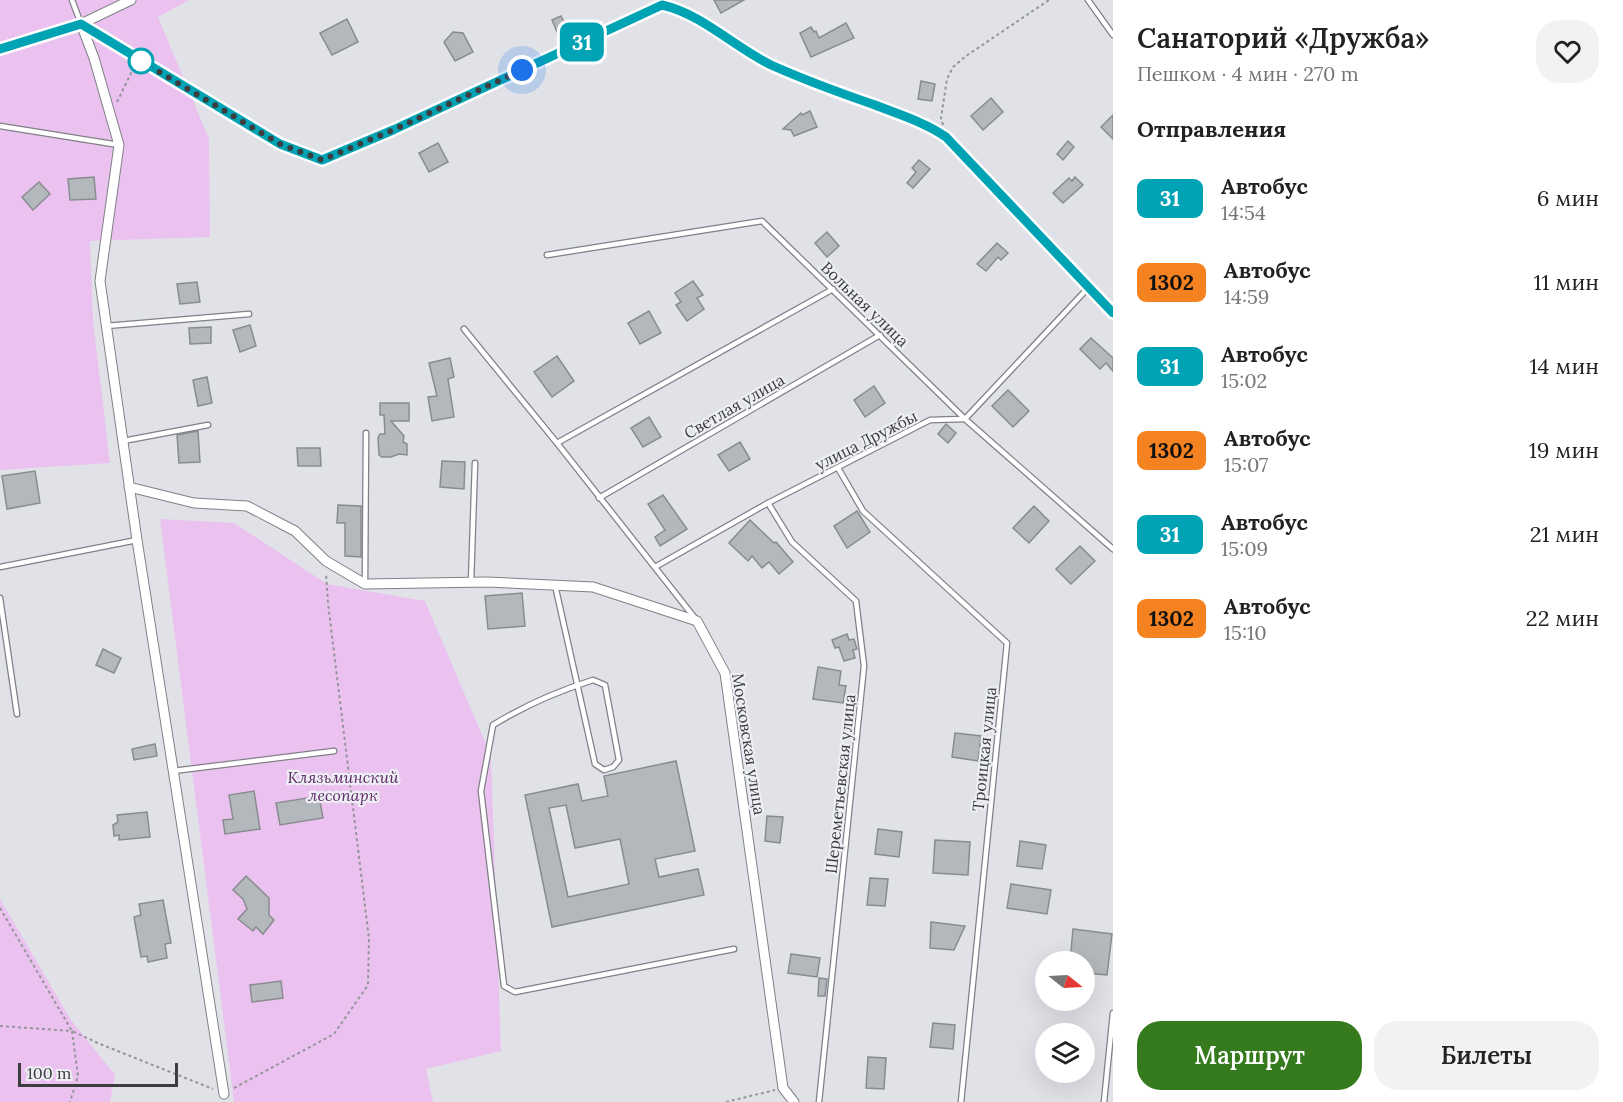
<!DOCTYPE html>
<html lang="ru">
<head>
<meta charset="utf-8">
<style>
  body { margin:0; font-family:Lora,serif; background:#f2f2f2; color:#222; height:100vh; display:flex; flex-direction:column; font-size:22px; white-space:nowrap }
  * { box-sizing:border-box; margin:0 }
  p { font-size:20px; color:#767676 }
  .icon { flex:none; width:33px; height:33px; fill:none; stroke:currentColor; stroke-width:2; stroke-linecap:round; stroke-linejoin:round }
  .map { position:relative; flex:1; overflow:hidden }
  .panel { display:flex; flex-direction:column; background:#fff; width:510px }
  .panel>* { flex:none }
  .badge { padding:0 12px; border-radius:9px; font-size:21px; line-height:39px }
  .needle { width:39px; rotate:108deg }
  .fabs { position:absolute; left:1035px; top:951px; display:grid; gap:12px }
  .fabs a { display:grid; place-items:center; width:60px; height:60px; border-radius:50%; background:#fff; box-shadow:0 6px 24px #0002; font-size:30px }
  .scale { position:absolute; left:18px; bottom:15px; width:160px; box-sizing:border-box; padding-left:6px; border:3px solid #3c3d3f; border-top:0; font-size:16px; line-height:21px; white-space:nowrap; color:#3c3d3f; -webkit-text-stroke:4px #edeff5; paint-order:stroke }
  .you { position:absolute; width:30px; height:30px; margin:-15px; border:4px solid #fff; border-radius:50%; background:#1a73e8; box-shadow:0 0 0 9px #1a73e833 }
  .map>.badge { position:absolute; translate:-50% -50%; box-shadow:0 0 0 3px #fff }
  h2 { padding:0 24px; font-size:22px; line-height:54px }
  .round { display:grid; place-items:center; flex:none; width:63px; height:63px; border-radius:24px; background:#f2f2f2 }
  .headline { display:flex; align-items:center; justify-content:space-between; height:102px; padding:0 24px }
  h1 { font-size:28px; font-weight:600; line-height:45px }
  .primary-button { display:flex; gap:12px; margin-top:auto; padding:12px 24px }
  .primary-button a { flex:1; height:69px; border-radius:24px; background:#357a1c; color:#fff; font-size:24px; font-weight:600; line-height:69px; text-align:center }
  .primary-button a+a { background:#f2f2f2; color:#222 }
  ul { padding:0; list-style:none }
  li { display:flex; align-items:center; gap:18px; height:84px; padding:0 24px }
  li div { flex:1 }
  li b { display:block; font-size:22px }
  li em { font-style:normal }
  li .badge { min-width:66px; font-weight:700; text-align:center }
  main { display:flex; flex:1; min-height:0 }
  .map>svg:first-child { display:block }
  .green { fill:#ebc2ef }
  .building { fill:#b3b8bd; stroke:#888c90; stroke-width:1.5; fill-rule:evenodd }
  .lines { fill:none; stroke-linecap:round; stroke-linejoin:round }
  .lane-casing { stroke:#7f8186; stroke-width:7 }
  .street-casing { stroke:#7f8186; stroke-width:11 }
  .path { stroke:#939599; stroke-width:2; stroke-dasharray:3 3; stroke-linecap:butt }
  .lane { stroke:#fff; stroke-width:4.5 }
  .street { stroke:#fff; stroke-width:9 }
  .line-casing { stroke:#fff; stroke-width:14 }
  .line { stroke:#00a3b4; stroke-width:9 }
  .walk { stroke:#3c3d3f; stroke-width:6; stroke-dasharray:0 10.8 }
  .stop-dot { fill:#fff; stroke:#00a3b4; stroke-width:3 }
  .labels { text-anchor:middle; stroke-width:4.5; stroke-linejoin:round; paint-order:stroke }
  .street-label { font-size:16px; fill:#3c3d3f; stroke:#edeff5 }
  .park-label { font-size:16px; font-style:italic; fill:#602766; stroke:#edeff5 }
</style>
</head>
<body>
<main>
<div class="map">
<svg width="1113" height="1102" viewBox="0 0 1113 1102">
  <rect width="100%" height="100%" fill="#e0e2e8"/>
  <g class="green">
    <path d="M0,0H189L158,17L209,139L210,237L90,241L93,321L110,463L0,470Z"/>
    <path d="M160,519L234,523L327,584L425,601L491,756L501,1051L426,1069L433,1102H234Z"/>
    <path d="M0,899L71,1020L115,1075L110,1102H0Z"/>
  </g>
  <g class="building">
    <path d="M714,0H744L721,13Z"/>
    <path d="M561,16L568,30L558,34L552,20Z"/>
    <path d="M347,19L358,42L332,55L320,33Z"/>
    <path d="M846,23L854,38L811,57L800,33L811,27L814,32L816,31L819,38Z"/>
    <path d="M453,32L463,33L473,52L455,61L444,42Z"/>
    <path d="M921,81L935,84L932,101L918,99Z"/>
    <path d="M991,98L1003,112L983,130L971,116Z"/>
    <path d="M810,111L817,127L794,136L791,130L783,129L801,113L802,115Z"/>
    <path d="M1113,115V139L1101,127Z"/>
    <path d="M1068,141L1074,147L1063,160L1057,154Z"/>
    <path d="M438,143L448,162L429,172L419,153Z"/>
    <path d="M919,160L930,169L913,188L907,183L916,172L912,168Z"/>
    <path d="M94,177L96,199L70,200L68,179Z"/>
    <path d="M1075,177L1083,185L1063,203L1053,193L1069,178L1072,181Z"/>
    <path d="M39,182L50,194L33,210L22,197Z"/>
    <path d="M827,232L839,246L827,257L815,243Z"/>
    <path d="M997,243L1008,253L1001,260L998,257L986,271L977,264Z"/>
    <path d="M693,281L703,295L697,298L704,309L687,321L676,305L681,302L675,293Z"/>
    <path d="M197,282L200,302L180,304L177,284Z"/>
    <path d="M649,311L661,333L640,344L628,323Z"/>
    <path d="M250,325L256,346L240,352L233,330Z"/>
    <path d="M211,327V343L190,344L189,328Z"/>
    <path d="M1091,338L1113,358V371L1106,363L1100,369L1080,349Z"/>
    <path d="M557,356L574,381L552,397L534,372Z"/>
    <path d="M450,358L454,377L448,379L454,417L432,421L428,397L437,396L429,363Z"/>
    <path d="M207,377L212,403L198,406L193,380Z"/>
    <path d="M874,386L885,403L865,417L854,400Z"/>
    <path d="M1008,390L1029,411L1013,427L992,406Z"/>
    <path d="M380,403H409V421H391L404,436L403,442L407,444V455L399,454L391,457H382L379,455L378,438L380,434H385L384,415H380Z"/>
    <path d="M649,417L661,437L643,447L631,428Z"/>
    <path d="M946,424L956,433L948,443L938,434Z"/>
    <path d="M198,431L200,462L179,463L177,435Z"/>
    <path d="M740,442L750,459L729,471L718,455Z"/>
    <path d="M297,448H320L321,466H298Z"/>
    <path d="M442,461L465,462L464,489L440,487Z"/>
    <path d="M35,471L40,503L7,509L2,476Z"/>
    <path d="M663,495L687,529L660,546L655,537L665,530L648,504Z"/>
    <path d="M338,505L361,506V557L345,556V523H337Z"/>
    <path d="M1034,506L1049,521L1029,543L1013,528Z"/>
    <path d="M857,511L870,532L847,548L834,526Z"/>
    <path d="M750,520L774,543L776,542L793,562L779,574L769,562L762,568L752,556L748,561L729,543Z"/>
    <path d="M1080,546L1095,561L1071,584L1056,569Z"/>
    <path d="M522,593L525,626L488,629L485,596Z"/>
    <path d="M847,634L849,640L854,639L857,649L853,650L855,658L844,661L839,647L835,648L832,640Z"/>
    <path d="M103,649L121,658L114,673L96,665Z"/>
    <path d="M818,667L841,671L839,685L846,686L843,703L813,699Z"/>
    <path d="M955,733L981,736L978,761L952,757Z"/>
    <path d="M155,744L157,756L134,760L132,749Z"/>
    <path d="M676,761L695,851L655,859L659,877L698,869L704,895L552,927L525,795L578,784L582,801L608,796L604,776ZM566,805L575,848L620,839L629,884L568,897L549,808Z"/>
    <path d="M254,791L260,829L225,834L223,820L233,819L229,795Z"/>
    <path d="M319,796L323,818L280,825L276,803Z"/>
    <path d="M147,812L150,837L119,840V835L114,836L113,825L118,822L117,815Z"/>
    <path d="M767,816L783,817L780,843L765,841Z"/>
    <path d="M878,829L902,832L899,857L875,854Z"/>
    <path d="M935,840L970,842L968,875L933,873Z"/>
    <path d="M1020,841L1046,845L1042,869L1017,866Z"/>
    <path d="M246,876L269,898V915L274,920L263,934L256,927L253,931L238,919L247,909L243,899L233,890Z"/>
    <path d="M870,878L888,879L885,906L867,905Z"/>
    <path d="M1011,884L1051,890L1047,914L1007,908Z"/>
    <path d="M163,900L171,943L165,944L167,958L148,962L147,956L141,957L134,917L141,915L139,904Z"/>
    <path d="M931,922L965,926L954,950L930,948Z"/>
    <path d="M1073,929L1112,934L1107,975L1084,973V962H1070Z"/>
    <path d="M791,954L820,958L817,977L788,973Z"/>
    <path d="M819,978L827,979L825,996H818Z"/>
    <path d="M281,981L283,998L252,1002L250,985Z"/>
    <path d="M933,1023L955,1025L953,1049L930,1047Z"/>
    <path d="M868,1057L886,1058L884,1089L866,1088Z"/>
  </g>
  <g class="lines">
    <defs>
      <g id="lane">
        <path d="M72,0L81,24"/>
        <path d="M1088,0L1113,35"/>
        <path d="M0,126L119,145"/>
        <path d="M547,255L762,221L965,419L1113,549"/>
        <path d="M106,326L249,314"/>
        <path d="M464,329L557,443L694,617"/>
        <path d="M123,441L208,425"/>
        <path d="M557,443L833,289"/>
        <path d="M838,468L863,511L1007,643L961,1102"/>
        <path d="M599,498L880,335"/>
        <path d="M768,503L792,542L856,601L864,666L819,1102"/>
        <path d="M0,567L137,540"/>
        <path d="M655,567L768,503L930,420L965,419L1088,288"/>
        <path d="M471,582L475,463"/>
        <path d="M365,583L366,433"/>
        <path d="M555,585L595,764L604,770L613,767L619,760L605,685L593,680C558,691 524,706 493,725L481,791L504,986L515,992L734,949"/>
        <path d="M0,598L17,714"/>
        <path d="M173,771L334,751"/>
        <path d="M1104,1102L1113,1013"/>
      </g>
      <g id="street">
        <path d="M81,24L280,144L323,160L393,130L662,5C693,11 716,34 743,49C780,71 821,86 861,101C891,111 920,120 946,137L1113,313"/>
        <path d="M81,24L94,58L119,145L100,281L137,540L224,1094"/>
        <path d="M0,49L81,24L131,0"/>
        <path d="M129,487L194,503L247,506L295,531L326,561L365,584L487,582L593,587L697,621L725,673L783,1088L794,1102"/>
      </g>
    </defs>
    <use href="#lane" class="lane-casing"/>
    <use href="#street" class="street-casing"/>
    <g class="path">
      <path d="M117,102L134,67"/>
      <path d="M943,125L941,118L947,79L953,67L966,56L1049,0"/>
      <path d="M0,908L72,1031L100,1044L213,1089"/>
      <path d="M0,1026L72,1031L78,1076L70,1102"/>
      <path d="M234,1088L334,1034L368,985L369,939L328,603L326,573"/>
      <path d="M726,1102L775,1090"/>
    </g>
    <use href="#lane" class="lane"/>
    <use href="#street" class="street"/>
  </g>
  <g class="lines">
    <defs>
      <path id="line" d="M0,49L81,24L280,144L322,160L393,130L662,5C702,14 734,47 771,65C805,80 840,93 875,105C900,115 924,122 946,137L1113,313"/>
    </defs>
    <use href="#line" class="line-casing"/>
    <use href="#line" class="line"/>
    <path class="walk" d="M141,61L280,144L322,160L393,130L522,70"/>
  </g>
  <circle class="stop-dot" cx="141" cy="61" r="12"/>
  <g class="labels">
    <g class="street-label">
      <text transform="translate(865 304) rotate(44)" y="6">Вольная улица</text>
      <text transform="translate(734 406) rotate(-30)" y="6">Светлая улица</text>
      <text transform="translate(866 440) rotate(-27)" y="6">улица Дружбы</text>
      <text transform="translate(749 744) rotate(81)" y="6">Московская улица</text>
      <text transform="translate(984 749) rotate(-84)" y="6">Троицкая улица</text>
      <text transform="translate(840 784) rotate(-84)" y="6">Шереметьевская улица</text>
    </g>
    <g class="park-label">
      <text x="343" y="783">Клязьминский<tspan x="343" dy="18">лесопарк</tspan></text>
    </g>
  </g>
</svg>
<div class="fabs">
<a><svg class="needle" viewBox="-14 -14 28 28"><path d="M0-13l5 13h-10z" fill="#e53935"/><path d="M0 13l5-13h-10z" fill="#767676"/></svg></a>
<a><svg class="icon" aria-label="layers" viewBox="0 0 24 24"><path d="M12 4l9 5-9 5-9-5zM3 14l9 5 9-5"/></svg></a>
</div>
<div class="scale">100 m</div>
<div class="you" style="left:522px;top:70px"></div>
<b class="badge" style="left:582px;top:42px;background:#00a3b4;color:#fff">31</b>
</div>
<section class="panel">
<div class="headline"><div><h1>Санаторий «Дружба»</h1><p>Пешком · 4 мин · 270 m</p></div><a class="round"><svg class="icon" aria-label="heart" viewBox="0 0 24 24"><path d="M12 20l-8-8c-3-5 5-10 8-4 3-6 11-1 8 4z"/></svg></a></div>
<h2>Отправления</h2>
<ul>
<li><span class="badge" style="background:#00a3b4;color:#fff">31</span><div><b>Автобус</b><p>14:54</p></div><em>6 мин</em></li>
<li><span class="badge" style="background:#f58220;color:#111">1302</span><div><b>Автобус</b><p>14:59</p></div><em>11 мин</em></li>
<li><span class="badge" style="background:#00a3b4;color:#fff">31</span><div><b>Автобус</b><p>15:02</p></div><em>14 мин</em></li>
<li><span class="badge" style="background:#f58220;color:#111">1302</span><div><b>Автобус</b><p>15:07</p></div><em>19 мин</em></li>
<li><span class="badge" style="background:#00a3b4;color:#fff">31</span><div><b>Автобус</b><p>15:09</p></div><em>21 мин</em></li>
<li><span class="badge" style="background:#f58220;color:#111">1302</span><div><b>Автобус</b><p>15:10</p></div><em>22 мин</em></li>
</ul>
<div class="primary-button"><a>Маршрут</a><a>Билеты</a></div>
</section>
</main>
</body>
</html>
